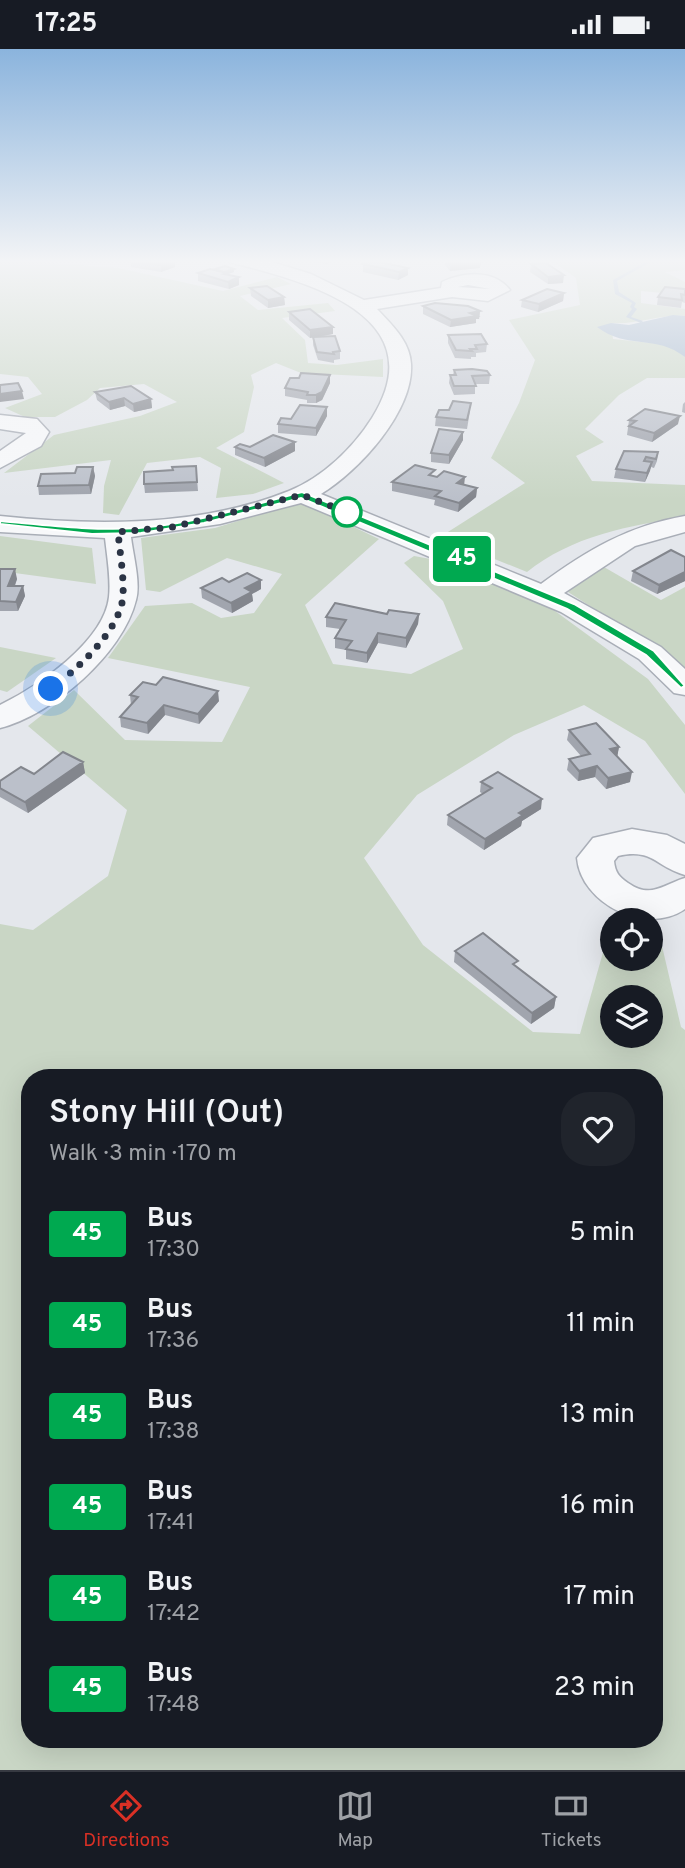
<!DOCTYPE html>
<html lang="en">
<head>
<meta charset="utf-8">
<style>
  body { margin:0; font-family:Overpass,sans-serif; background:#20242c; color:#f1f3f6; height:100vh; display:flex; flex-direction:column; font-size:26px; white-space:nowrap }
  * { box-sizing:border-box; margin:0 }
  p { font-size:23px; color:#9ea1a6 }
  .icon { flex:none; width:38px; height:38px; fill:none; stroke:currentColor; stroke-width:2; stroke-linecap:round; stroke-linejoin:round }
  .map { position:relative; flex:1; overflow:hidden }
  .details { position:absolute; left:21px; top:1020px; width:642px; height:679px; display:flex; flex-direction:column; background:#171b24; border-radius:28px; box-shadow:0 7px 28px #0002 }
  .details>* { flex:none }
  .badge { padding:0 14px; border-radius:5px; font-size:24px; line-height:46px }
  .buttons { position:absolute; left:600px; top:859px; display:grid; gap:14px }
  .buttons a { display:grid; place-items:center; width:63px; height:63px; border-radius:50%; background:#171b24; box-shadow:0 7px 28px #0002; font-size:35px }
  .you { position:absolute; width:35px; height:35px; margin:-18px; border:5px solid #fff; border-radius:50%; background:#1a73e8; box-shadow:0 0 0 10px #1a73e833 }
  .map>.badge { position:absolute; translate:-50% -50%; box-shadow:0 0 0 4px #fff }
  .round { display:grid; place-items:center; flex:none; width:74px; height:74px; border-radius:28px; background:#20242c }
  .summary { display:flex; align-items:center; justify-content:space-between; height:119px; padding:0 28px }
  h1 { font-size:33px; font-weight:600; line-height:52px }
  ul { padding:0; list-style:none }
  li { display:flex; align-items:center; gap:21px; height:91px; padding:0 28px }
  li div { flex:1 }
  li b { display:block; font-size:26px }
  li em { font-style:normal }
  li .badge { min-width:77px; font-weight:700; text-align:center }
  .status { display:flex; justify-content:space-between; align-items:center; height:49px; padding:0 35px; background:#171b24; direction:ltr }
  .status svg { height:19px; fill:currentColor }
  .dock { display:flex; justify-content:space-around; align-items:center; height:98px; border-top:2px solid #363941; background:#171b24; font-size:19px; color:#9ea1a6 }
  .dock a { display:grid; justify-items:center; gap:4px }
  .dock .on { color:#d93025 }
  .map>svg:first-child { display:block }
  .green { fill:#c9d6c5; fill-rule:evenodd }
  .water { fill:#9fb4cc }
  .lines { fill:none; stroke-linecap:round; stroke-linejoin:round }
  .stream { fill:#9fb4cc; fill-rule:evenodd }
  .minor-casing { stroke:#a9aeb7; stroke-width:3 }
  .minor { fill:#f7f8fa; fill-rule:evenodd }
  .wall { fill:#a1a5ae }
  .shaded-wall { fill:#83868d }
  .building { fill:#bbc0ca; stroke:#83868d; stroke-width:2 }
  .line { fill:#00a950; stroke:#fff; stroke-width:2 }
  .walk { stroke:#2b3445; stroke-width:7; stroke-dasharray:0 12.6 }
  .stop-dot { fill:#fff; stroke:#00a950; stroke-width:3.5 }
</style>
</head>
<body>
<div class="status"><b>17:25</b><svg viewBox="0 0 49 12"><path d="M0 12V9h3v3zM5 12V6h3v6zM10 12V3h3v9zM15 12V0h3v12zM26 1h20v11H26zM47 4h2v5h-2z"/></svg></div>
<div class="map">
<svg width="685" height="1721" viewBox="0 0 685 1721">
  <rect width="100%" height="100%" fill="#e4e7ec"/>
  <g class="green">
    <path d="M0,210L118,219L223,242L277,228L291,235L240,247L258,261L328,254L335,262L282,269L305,291L308,314L337,316L383,310V328L301,324L276,314L251,326L254,338L244,383L216,399L284,434L253,445L216,449L221,419L200,408L147,414L119,466L103,464L104,437L111,411L4,424L54,386L140,367L177,353L144,335L100,339L87,351L55,368H25L5,359L42,345L28,328L0,325Z"/>
    <path d="M549,210H685V221L665,223L685,233V246L641,242V254L685,260V267C660,265 637,276 611,274L613,290L671,296L685,308V329H647L619,346L585,380L604,393L576,407L592,432L685,436V469C631,475 570,488 527,523L440,488L525,434L491,409L519,354L535,311L509,271L580,256L576,229Z"/>
    <path d="M301,453L379,490L305,556L333,615L411,625L463,600L443,552L404,514L414,507L464,516L555,562L648,630L685,676V745L645,692L584,656L514,686L417,746L364,809L423,896L533,983L580,985L611,875L612,910H651V879L658,880L681,978L685,981V1721H0V875L33,881L108,827L127,761L28,677L74,641L125,691L222,693L250,638L108,609L145,557L192,554L221,569L254,564L282,525L227,509L160,543L146,541L141,489L215,479ZM612,948H651V987H612ZM30,1029H654V1690H30Z"/>
    <path d="M0,487L92,499L96,535L0,522Z"/>
    <path d="M597,514L661,551L685,538V627L654,598L568,543Z"/>
    <path d="M0,598L56,609L7,643L0,641Z"/>
  </g>
  <path class="water" d="M673,266L685,267V308C656,285 627,301 597,278L611,274L629,276Z"/>
  <g class="lines">
    <path class="stream" d="M651,210H656L617,232L619,243L636,254L634,258L637,260L631,268L643,272L641,274L626,268L632,260L630,258L632,254L615,245L613,231Z"/>
    <defs>
      <g id="minor">
        <path d="M227,210H258L275,214L311,225L364,251L441,239L442,233C463,223 494,220 510,241L488,252L452,248L377,260C391,275 410,292 411,315C414,362 359,422 321,445L541,535C587,501 628,477 685,467V483L635,497L564,544L661,598L685,620V646L674,644L639,610L561,563L301,454L220,475L131,488C133,506 141,534 136,551C123,605 52,666 0,679V656C37,638 104,593 109,548C111,530 107,507 105,489L0,483V467C95,477 199,478 289,442C323,428 353,399 372,369C437,265 304,232 229,213ZM468,236L490,240L458,238Z"/>
        <path d="M0,366L37,370L49,383L41,397L0,419V402L26,384L0,380Z"/>
        <path d="M632,780L667,786L685,795V826C656,818 653,799 618,807L614,812C615,823 619,828 628,834C651,850 662,836 685,829V860C646,887 581,855 577,809L593,789Z"/>
      </g>
    </defs>
    <use href="#minor" class="minor-casing"/>
    <use href="#minor" class="minor"/>
  </g>
  <g class="wall">
    <path d="M82,210H114L110,213L83,212Z"/>
    <path d="M174,210L175,218L161,223L131,218L130,211Z"/>
    <path d="M296,210H335V212L326,215Z"/>
    <path d="M445,210L481,212L480,219L450,222L445,216Z"/>
    <path d="M363,215L408,219V226L398,231L363,223Z"/>
    <path d="M531,215L563,234L548,235L530,223Z"/>
    <path d="M215,220L234,223L228,225L239,236L229,240L198,232V224L215,221Z"/>
    <path d="M250,239L284,248L285,256L268,259L251,247Z"/>
    <path d="M685,240V254L682,253L681,259L657,256L658,248Z"/>
    <path d="M564,244L563,252L538,263L521,258L522,251Z"/>
    <path d="M423,257L480,262L479,270H476V274L450,278L423,265Z"/>
    <path d="M289,263L333,285L319,288L340,302V310L334,311V314L318,311L313,296V288L310,289L289,271Z"/>
    <path d="M448,286L487,295L486,303L476,304V308H471V310L455,309L448,294Z"/>
    <path d="M454,321L490,326L489,335H475V345L454,346L449,334L450,326H453Z"/>
    <path d="M330,326V334L322,351L316,354H307V351L285,347V339L299,329Z"/>
    <path d="M95,343L151,350L152,359L134,363L125,357L110,361L97,351Z"/>
    <path d="M685,353V364L682,363L683,355Z"/>
    <path d="M327,358V367L316,387L278,384V375Z"/>
    <path d="M470,362L467,380L435,377L436,368Z"/>
    <path d="M629,371L678,375L652,393L627,386Z"/>
    <path d="M463,383V391L449,415L431,413V404Z"/>
    <path d="M235,398L295,402L265,418L235,406Z"/>
    <path d="M658,403L657,412L654,419L651,418L645,433L614,429L616,420Z"/>
    <path d="M196,417L198,442L145,444L144,435L173,421Z"/>
    <path d="M93,418L95,427L91,445L39,446L38,437Z"/>
    <path d="M435,427L477,439L476,448L458,463L434,456L435,451L392,442V433Z"/>
    <path d="M685,508V532L657,545L631,532L633,522Z"/>
    <path d="M0,520L17,530L15,537H23L25,547L18,562H0Z"/>
    <path d="M229,533L261,540L252,545L253,552L232,564L202,549L201,539Z"/>
    <path d="M387,565H419L418,575L406,599L378,594L367,614L346,610V601L335,599V589L340,580L326,578V568Z"/>
    <path d="M130,646L219,652L199,675L165,666L148,685L121,678L120,668L131,656Z"/>
    <path d="M569,681L619,698L617,707L630,733L606,740L595,728L578,732L567,721L569,710L581,707L567,691Z"/>
    <path d="M83,713L85,724L28,764L0,748V732Z"/>
    <path d="M481,733L541,760L522,772L521,777L484,801L447,776L448,766L483,745L480,743Z"/>
    <path d="M455,902L517,918L556,948L554,959L531,975L454,913Z"/>
  </g>
  <g class="shaded-wall">
    <path d="M174,210L175,218L161,223V216Z"/>
    <path d="M326,210H335V212L326,215Z"/>
    <path d="M481,212L480,219L450,222L451,215Z"/>
    <path d="M408,219V226L398,231L399,223Z"/>
    <path d="M234,220V223L228,225V231L225,232L224,223Z"/>
    <path d="M564,226L563,234L548,235V228Z"/>
    <path d="M239,228V236L229,240L228,233Z"/>
    <path d="M564,244L563,252L538,263L539,255Z"/>
    <path d="M284,248L285,256L268,259V251Z"/>
    <path d="M480,262L479,270H476V274L450,278L451,271Z"/>
    <path d="M333,278V285L310,289V281Z"/>
    <path d="M330,326V334L322,351L316,354V346Z"/>
    <path d="M22,342L24,350L0,353V345Z"/>
    <path d="M124,349L125,357L110,361L109,353Z"/>
    <path d="M151,350L152,359L134,363L133,355Z"/>
    <path d="M327,358V367L316,387V379Z"/>
    <path d="M680,367L678,375L652,393L654,384Z"/>
    <path d="M463,383V391L449,415V406Z"/>
    <path d="M295,393V402L265,418L264,409Z"/>
    <path d="M652,413L650,422L645,433L647,424Z"/>
    <path d="M93,418L95,427L91,445L89,436Z"/>
    <path d="M465,428L464,437L457,434Z"/>
    <path d="M477,439L476,448L458,463L459,454Z"/>
    <path d="M685,516V532L657,545L659,536Z"/>
    <path d="M15,520L17,530L11,546L8,537Z"/>
    <path d="M261,531V540L252,545L253,552L232,564L231,554L245,539Z"/>
    <path d="M23,537L25,547L18,562L16,553Z"/>
    <path d="M419,565L418,575L406,599V589Z"/>
    <path d="M378,584V594L367,614V604Z"/>
    <path d="M218,642L219,652L199,675L198,665Z"/>
    <path d="M164,656L165,666L148,685L147,674Z"/>
    <path d="M619,698L617,709L610,700Z"/>
    <path d="M83,713L85,724L28,764L25,753Z"/>
    <path d="M597,717L595,728L578,732L579,722Z"/>
    <path d="M632,723L630,733L606,740L608,729Z"/>
    <path d="M542,750L541,760L522,772L521,777L484,801L485,790L519,764Z"/>
    <path d="M556,948L554,959L531,975L532,964Z"/>
  </g>
  <g class="building">
    <path d="M133,210H174L161,216L130,211Z"/>
    <path d="M446,210H478L481,212L451,215Z"/>
    <path d="M371,211L408,219L399,223L363,215Z"/>
    <path d="M546,214L564,226L548,228L531,215Z"/>
    <path d="M225,217L234,220L224,223L215,220Z"/>
    <path d="M210,220L227,224L224,225L239,228L228,233L198,224Z"/>
    <path d="M267,237L284,248L268,251L250,239Z"/>
    <path d="M665,238L685,240V246L681,245L682,251L658,248Z"/>
    <path d="M547,240L564,244L539,255L522,251Z"/>
    <path d="M435,254L468,257L480,262L470,264L477,267L451,271L423,257Z"/>
    <path d="M310,260L333,278L310,281L289,263Z"/>
    <path d="M481,285L487,295L475,296L477,300H470L472,302L456,301L448,286Z"/>
    <path d="M335,287L340,302L333,303L334,305L317,303L313,288Z"/>
    <path d="M472,320L487,322L490,326L472,327L476,337H454L450,326H456L454,321Z"/>
    <path d="M301,324L330,326L322,343L316,346H307L308,343L285,339L290,329H299Z"/>
    <path d="M18,334L22,342L0,345V336Z"/>
    <path d="M131,337L151,350L133,355L124,349L109,353L95,343Z"/>
    <path d="M453,352L471,354L467,371L436,368L439,361H449Z"/>
    <path d="M300,356L327,358L316,379L278,375L281,369L291,370Z"/>
    <path d="M645,360L680,367L654,384L629,377L636,372L629,371Z"/>
    <path d="M439,380L463,383L449,406L431,404Z"/>
    <path d="M273,386L295,393L264,409L235,398L240,395L250,398Z"/>
    <path d="M624,402L658,403L656,410L646,408L644,412L652,413L647,424L616,420Z"/>
    <path d="M415,416L435,421L429,426L437,428L444,422L465,428L457,434L477,439L459,454L435,447L441,442L392,433Z"/>
    <path d="M196,417L197,433L144,435V423L173,421L172,418Z"/>
    <path d="M77,418H93L89,436L38,437L41,425L75,424Z"/>
    <path d="M671,501L685,508V523L659,536L633,522Z"/>
    <path d="M0,520H15L8,537H23L16,553L0,552Z"/>
    <path d="M247,524L261,531L245,539L252,543L231,554L201,539L222,529L229,533Z"/>
    <path d="M335,554L387,565L389,561L419,565L406,589L378,584L367,604L346,600L352,592L335,589L346,571L326,568Z"/>
    <path d="M163,628L218,642L198,665L164,656L147,674L120,668L138,648L130,646L143,633L156,636Z"/>
    <path d="M596,674L619,698L610,700L632,723L608,729L597,717L579,722L569,710L590,705L569,681Z"/>
    <path d="M63,703L83,713L25,753L0,739V732L21,718L34,725Z"/>
    <path d="M498,723L542,750L519,764L523,766L485,790L448,766L492,739L481,733Z"/>
    <path d="M483,884L518,912L513,915L556,948L532,964L455,902Z"/>
  </g>
  <linearGradient id="sky" x2="0" y2="1"><stop stop-color="#8bb4dd"/><stop offset="0.47" stop-color="#f3f4f6"/><stop offset="1" stop-color="#f3f4f6" stop-opacity="0"/></linearGradient>
  <rect width="685" height="451" fill="url(#sky)"/>
  <path class="line" d="M302,443L574,555L654,602L685,637L681,639L646,606L567,560L301,449L204,474L141,484L92,485L0,475V472C46,476 93,482 139,479C194,475 249,457 302,443Z"/>
  <g class="lines">
    <path class="walk" d="M51,640C77,620 119,583 123,548C124,527 120,504 118,483L173,478L302,446L347,463"/>
  </g>
  <circle class="stop-dot" cx="347" cy="463" r="14"/>
</svg>
<div class="buttons">
<a><svg class="icon" aria-label="locate" viewBox="0 0 24 24"><circle cx="12" cy="12" r="6"/><path d="M12 2v4M12 18v4M2 12h4M18 12h4"/></svg></a>
<a><svg class="icon" aria-label="layers" viewBox="0 0 24 24"><path d="M12 4l9 5-9 5-9-5zM3 14l9 5 9-5"/></svg></a>
</div>
<div class="you" style="left:51px;top:640px"></div>
<b class="badge" style="left:462px;top:510px;background:#00a950;color:#fff">45</b>
<section class="details">
<div class="summary"><div><h1>Stony Hill (Out)</h1><p>Walk · 3 min · 170 m</p></div><a class="round"><svg class="icon" aria-label="heart" viewBox="0 0 24 24"><path d="M12 20l-8-8c-3-5 5-10 8-4 3-6 11-1 8 4z"/></svg></a></div>
<ul>
<li><span class="badge" style="background:#00a950;color:#fff">45</span><div><b>Bus</b><p>17:30</p></div><em>5 min</em></li>
<li><span class="badge" style="background:#00a950;color:#fff">45</span><div><b>Bus</b><p>17:36</p></div><em>11 min</em></li>
<li><span class="badge" style="background:#00a950;color:#fff">45</span><div><b>Bus</b><p>17:38</p></div><em>13 min</em></li>
<li><span class="badge" style="background:#00a950;color:#fff">45</span><div><b>Bus</b><p>17:41</p></div><em>16 min</em></li>
<li><span class="badge" style="background:#00a950;color:#fff">45</span><div><b>Bus</b><p>17:42</p></div><em>17 min</em></li>
<li><span class="badge" style="background:#00a950;color:#fff">45</span><div><b>Bus</b><p>17:48</p></div><em>23 min</em></li>
</ul>
</section>
</div>
<nav class="dock">
<a class="on"><svg class="icon" aria-label="directions" viewBox="0 0 24 24"><path d="M12 3l9 9-9 9-9-9zM9 14v-3h6M13 9l2 2-2 2"/></svg>Directions</a>
<a><svg class="icon" aria-label="map" viewBox="0 0 24 24"><path d="M3 6l6-2 6 2 6-2v14l-6 2-6-2-6 2zM9 4v14M15 6v14"/></svg>Map</a>
<a><svg class="icon" aria-label="tickets" viewBox="0 0 24 24"><path d="M3 7h18v10H3zM15 7v10"/></svg>Tickets</a>
</nav>
</body>
</html>
